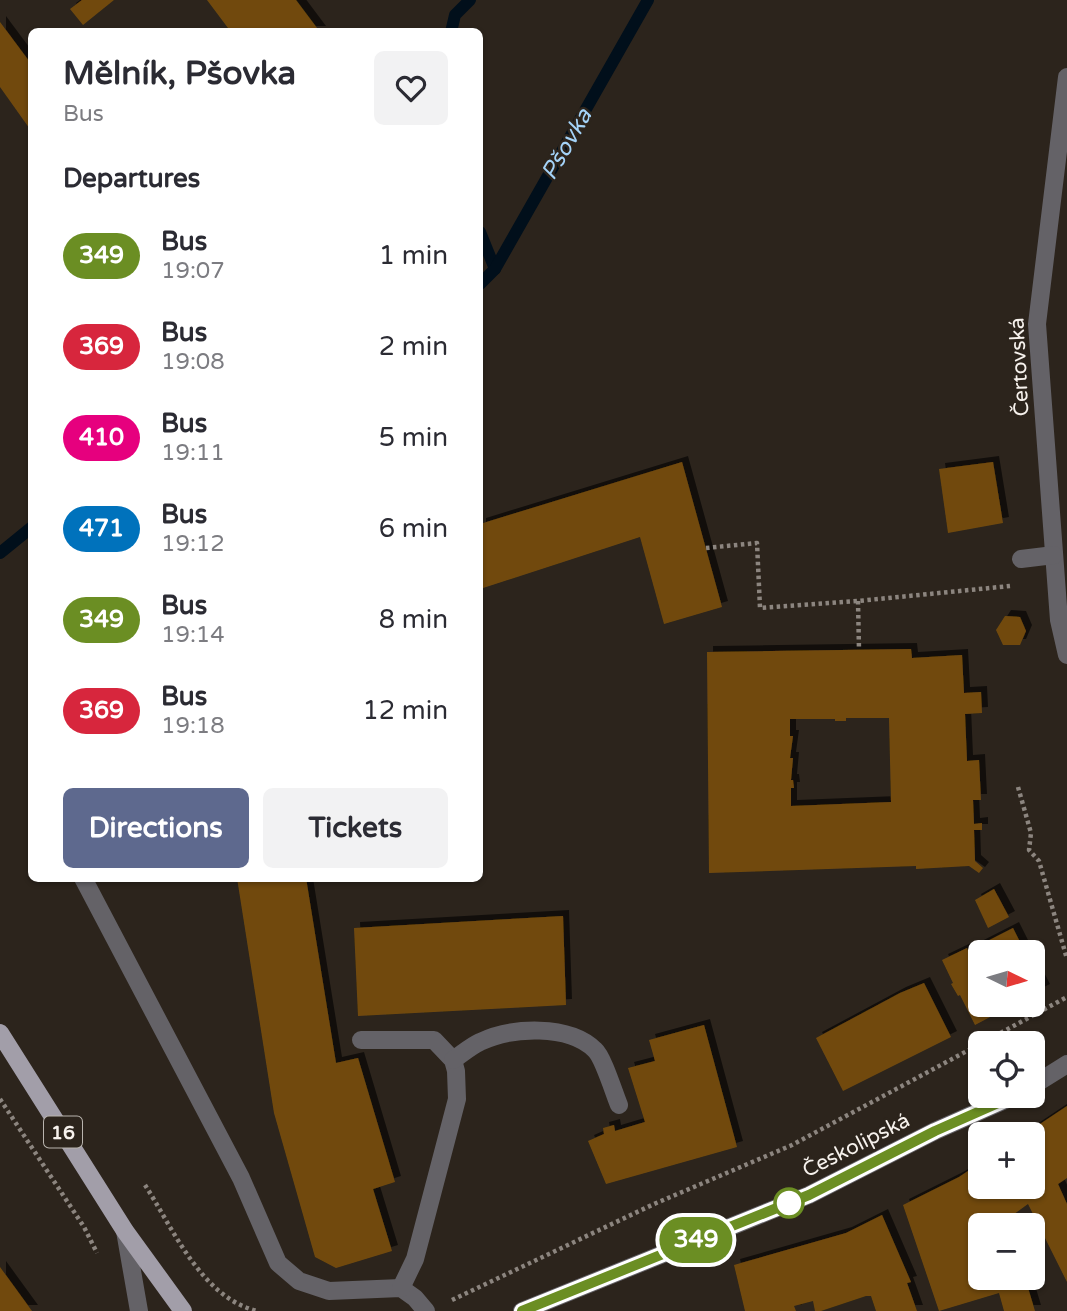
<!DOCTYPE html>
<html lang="en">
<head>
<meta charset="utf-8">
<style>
  body { margin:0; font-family:"Varela Round",sans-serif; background:#f2f2f3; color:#2b2b33; height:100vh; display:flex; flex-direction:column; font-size:26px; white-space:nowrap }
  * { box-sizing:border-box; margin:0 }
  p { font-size:23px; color:#7c7c81 }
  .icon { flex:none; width:38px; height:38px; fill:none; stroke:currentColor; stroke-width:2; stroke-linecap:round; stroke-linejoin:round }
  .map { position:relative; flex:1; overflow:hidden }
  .drawer { position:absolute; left:28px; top:28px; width:455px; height:854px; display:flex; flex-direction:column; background:#fff; border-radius:10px; box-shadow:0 2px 5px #0004 }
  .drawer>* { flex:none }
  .badge { padding:0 14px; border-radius:23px; font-size:24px; line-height:46px }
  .needle { width:46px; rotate:95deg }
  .controls { position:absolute; left:968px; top:940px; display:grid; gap:14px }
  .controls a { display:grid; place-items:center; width:77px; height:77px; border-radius:10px; background:#fff; box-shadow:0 2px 5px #0004; font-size:35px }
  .map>.badge { position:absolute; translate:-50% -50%; box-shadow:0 0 0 4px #fff }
  h2 { padding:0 35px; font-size:26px; line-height:63px }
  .round { display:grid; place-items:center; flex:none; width:74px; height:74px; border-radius:10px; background:#f2f2f3 }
  .summary { display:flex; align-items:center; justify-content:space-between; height:119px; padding:0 35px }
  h1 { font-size:33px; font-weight:700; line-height:52px }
  .cta { display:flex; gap:14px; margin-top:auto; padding:14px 35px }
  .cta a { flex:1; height:80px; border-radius:10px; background:#5e698e; color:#fff; font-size:28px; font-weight:700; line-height:80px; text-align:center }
  .cta a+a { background:#f2f2f3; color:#2b2b33 }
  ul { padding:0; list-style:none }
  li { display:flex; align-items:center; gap:21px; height:91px; padding:0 35px }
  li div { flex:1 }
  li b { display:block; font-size:26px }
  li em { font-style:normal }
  li .badge { min-width:77px; font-weight:700; text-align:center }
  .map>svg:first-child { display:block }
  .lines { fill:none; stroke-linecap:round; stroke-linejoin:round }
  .stream { stroke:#010f1b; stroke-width:12 }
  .building { fill:#714a0d; fill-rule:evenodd; filter:url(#shadow) }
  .path { stroke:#8c857f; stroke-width:4.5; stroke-dasharray:3.5 3.5; stroke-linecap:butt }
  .minor { stroke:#646267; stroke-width:18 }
  .major { stroke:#a29ea9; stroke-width:18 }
  .line-casing { stroke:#fff; stroke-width:16 }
  .line { stroke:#6b8e23; stroke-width:10 }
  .stop-dot { fill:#fff; stroke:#6b8e23; stroke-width:3.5 }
  .labels { text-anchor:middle; stroke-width:5; stroke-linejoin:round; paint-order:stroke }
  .shield { fill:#2c241c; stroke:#b9b4ae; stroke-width:2 }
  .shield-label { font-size:19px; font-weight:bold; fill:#f6f1ec }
  .street-label { font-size:21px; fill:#f6f1ec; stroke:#2c241c }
  .water-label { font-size:23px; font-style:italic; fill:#a4d3f8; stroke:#2c241c }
</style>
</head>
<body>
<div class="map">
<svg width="1067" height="1311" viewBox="0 0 1067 1311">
  <defs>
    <filter id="shadow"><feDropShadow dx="6" dy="-6" stdDeviation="0" flood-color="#0009"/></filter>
  </defs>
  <rect width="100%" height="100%" fill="#2c241c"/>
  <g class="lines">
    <g class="stream">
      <path d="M451,32L455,15L470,0"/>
      <path d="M480,232L495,269"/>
      <path d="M480,284L495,269L648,0"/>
      <path d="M0,553L32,527"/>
    </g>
  </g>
  <g class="building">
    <path d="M82,0H114L83,25L70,9Z"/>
    <path d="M207,0H296L320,32H231Z"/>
    <path d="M0,22L32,65V132L0,87Z"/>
    <path d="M682,462L722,607L664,624L640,537L480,589V524Z"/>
    <path d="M993,462L1003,523L948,533L939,469Z"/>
    <path d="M1005,616L1020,617L1026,631L1020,645H1003L996,630Z"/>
    <path d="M911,649L912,658L962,655L964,693L981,692L982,713L965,714L967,761L979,760L981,800H973L974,824L982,823V830H974L975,861L983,868L979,873L969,866L916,869V866L709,873L707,652ZM846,718H889L891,802L791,806V788H794L793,780H791L793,758H790L793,736H790V719H835V721H846Z"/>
    <path d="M237,878H306L336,1063L358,1058L395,1182L373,1189L392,1251L336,1268L315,1257L274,1113Z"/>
    <path d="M994,889L1009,917L988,928L975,900Z"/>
    <path d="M563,916L566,1005L358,1016L354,928Z"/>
    <path d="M1013,928L1025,952H980V1004H1015L975,1025L960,995L958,996L951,984L953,983L942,960L967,948L968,951Z"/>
    <path d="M1032,967L1044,990L1032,996Z"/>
    <path d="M924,983L951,1037L843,1091L816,1038L900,993Z"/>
    <path d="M704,1025L737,1147L606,1184L588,1141L604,1134L603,1128L614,1125L615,1131L645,1122L628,1068L655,1061L649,1040Z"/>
    <path d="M1067,1106V1178L1058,1184L1067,1204V1282L1028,1204L999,1225H985L979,1216L974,1220L980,1236V1278H1025L1035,1311H1004L999,1293L939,1311L903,1205L959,1177L980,1163V1186H1032V1134H1025Z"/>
    <path d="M882,1215L911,1282L907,1283L917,1311H876L871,1296H866L821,1311H815L813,1301L794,1306L796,1311H745L734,1265L846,1233Z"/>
    <path d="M0,1267L32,1311H0Z"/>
  </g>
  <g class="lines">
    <g class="path">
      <path d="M706,548L757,543L760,608L858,601L1010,586"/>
      <path d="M858,601L859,650"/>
      <path d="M1018,787L1031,833L1029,850L1039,861L1067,959"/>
      <path d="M982,1043L1067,997"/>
      <path d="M0,1099L84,1227L97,1253"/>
      <path d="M145,1185C174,1230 201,1297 257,1311"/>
      <path d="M452,1300L654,1204L792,1145L980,1044"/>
    </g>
    <g class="minor">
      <path d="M1067,77L1037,324L1059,620L1067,655"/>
      <path d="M1021,559L1054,555"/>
      <path d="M83,878L241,1178L278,1263L299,1281L329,1291L401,1288L415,1298L426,1311"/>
      <path d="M361,1040H434L453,1060L456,1071L457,1099L415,1259L401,1288"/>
      <path d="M453,1060C462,1054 471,1046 480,1042C511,1027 569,1024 595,1050C603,1057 614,1093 619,1105"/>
      <path d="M1032,1086L1067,1064"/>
      <path d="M125,1231L139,1311"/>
      <path d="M522,1311L809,1195L935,1131L1014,1096"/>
    </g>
    <path class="major" d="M0,1033L125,1231L183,1311"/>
  </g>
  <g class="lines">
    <defs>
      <path id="line" d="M522,1311L809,1195L935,1131L1014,1096"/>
    </defs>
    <use href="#line" class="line-casing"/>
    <use href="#line" class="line"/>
  </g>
  <circle class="stop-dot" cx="789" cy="1203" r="14"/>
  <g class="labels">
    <rect class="shield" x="44" y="1116.5" width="38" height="31" rx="5"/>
    <g class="shield-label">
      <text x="63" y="1139">16</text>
    </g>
    <g class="street-label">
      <text transform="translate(1019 367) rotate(-93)" y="7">Čertovská</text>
      <text transform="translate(856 1145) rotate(-27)" y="7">Českolipská</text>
    </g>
    <g class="water-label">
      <text transform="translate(566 144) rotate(-60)" y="8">Pšovka</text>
    </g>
  </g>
</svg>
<div class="controls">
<a><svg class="needle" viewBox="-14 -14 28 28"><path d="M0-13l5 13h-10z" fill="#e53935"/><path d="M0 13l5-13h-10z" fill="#7c7c81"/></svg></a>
<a><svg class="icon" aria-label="locate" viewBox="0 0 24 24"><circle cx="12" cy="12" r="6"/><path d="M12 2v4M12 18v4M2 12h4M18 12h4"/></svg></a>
<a>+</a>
<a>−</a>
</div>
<b class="badge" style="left:696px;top:1240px;background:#6b8e23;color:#fff">349</b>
<section class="drawer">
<div class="summary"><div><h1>Mělník, Pšovka</h1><p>Bus</p></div><a class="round"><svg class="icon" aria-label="heart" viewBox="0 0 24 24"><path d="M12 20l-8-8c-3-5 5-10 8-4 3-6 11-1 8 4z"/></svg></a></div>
<h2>Departures</h2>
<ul>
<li><span class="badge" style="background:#6b8e23;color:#fff">349</span><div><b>Bus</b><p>19:07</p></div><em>1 min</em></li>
<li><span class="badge" style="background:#d7263d;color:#fff">369</span><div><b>Bus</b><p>19:08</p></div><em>2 min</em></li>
<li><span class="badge" style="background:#e6007e;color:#fff">410</span><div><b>Bus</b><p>19:11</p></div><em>5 min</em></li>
<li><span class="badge" style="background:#0072bc;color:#fff">471</span><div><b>Bus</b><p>19:12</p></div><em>6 min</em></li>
<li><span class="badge" style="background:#6b8e23;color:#fff">349</span><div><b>Bus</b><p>19:14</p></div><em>8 min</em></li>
<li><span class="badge" style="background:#d7263d;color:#fff">369</span><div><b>Bus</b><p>19:18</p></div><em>12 min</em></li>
</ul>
<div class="cta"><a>Directions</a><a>Tickets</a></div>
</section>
</div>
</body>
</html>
